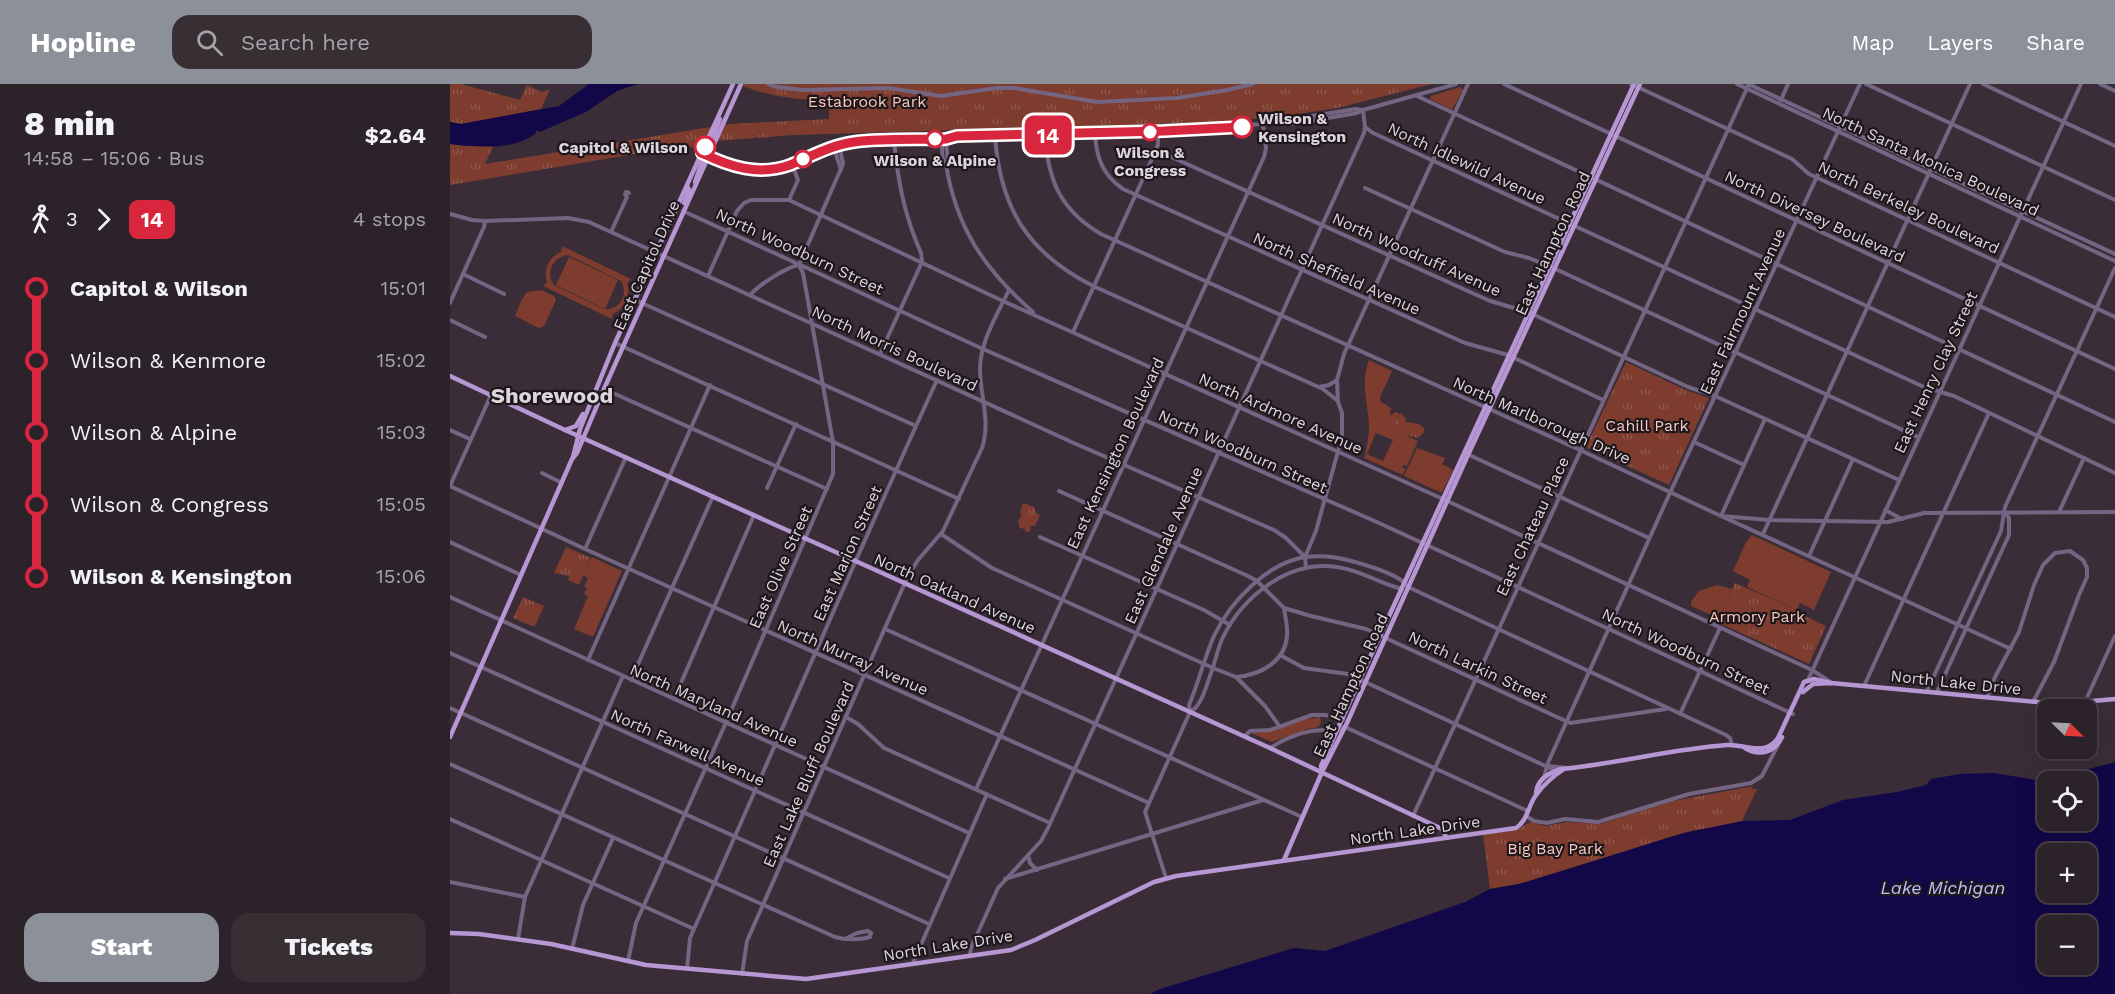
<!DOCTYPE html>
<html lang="en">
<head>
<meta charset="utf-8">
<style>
  body { margin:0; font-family:"Work Sans",sans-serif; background:#382f35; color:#f1f3f6; height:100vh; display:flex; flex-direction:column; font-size:22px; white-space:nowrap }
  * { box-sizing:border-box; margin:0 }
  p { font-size:20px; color:#a6a4a8 }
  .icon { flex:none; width:33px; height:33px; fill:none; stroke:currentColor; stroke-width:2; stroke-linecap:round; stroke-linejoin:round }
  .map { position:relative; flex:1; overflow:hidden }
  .sheet { display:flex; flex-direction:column; background:#2c2229; width:450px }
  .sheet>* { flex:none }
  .badge { padding:0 12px; border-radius:9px; font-size:21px; line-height:39px }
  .needle { width:39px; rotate:114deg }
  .buttons { position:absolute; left:1587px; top:615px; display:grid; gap:12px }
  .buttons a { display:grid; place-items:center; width:60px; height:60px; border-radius:12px; background:#2c2229; box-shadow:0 6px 24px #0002,0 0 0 2px #483f46; font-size:30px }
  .map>.badge { position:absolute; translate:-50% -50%; box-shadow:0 0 0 3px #fff }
  .legs { display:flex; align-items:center; gap:9px; height:66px; padding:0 24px; font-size:20px }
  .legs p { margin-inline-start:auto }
  .head { display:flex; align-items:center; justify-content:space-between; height:102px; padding:0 24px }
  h1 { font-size:33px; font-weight:800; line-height:45px }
  .primary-button { display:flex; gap:12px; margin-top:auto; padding:12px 24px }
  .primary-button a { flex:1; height:69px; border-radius:18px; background:#8c9099; color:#fff; font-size:24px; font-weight:800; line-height:69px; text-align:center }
  .primary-button a+a { background:#382f35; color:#f1f3f6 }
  ul { padding:0 24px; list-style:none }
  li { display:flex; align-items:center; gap:21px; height:72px; font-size:22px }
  li i { display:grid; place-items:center; width:9px; height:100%; margin:0 8px; background:currentColor }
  li i::after { content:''; width:15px; height:15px; margin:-8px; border:4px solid; border-radius:50%; background:#2c2229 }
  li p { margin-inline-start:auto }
  li:first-child i { background:linear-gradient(#0000 50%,currentColor 0) }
  li:last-child i { background:linear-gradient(currentColor 50%,#0000 0) }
  header { display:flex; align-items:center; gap:36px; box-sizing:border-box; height:84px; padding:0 30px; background:#8c9099; color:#fff }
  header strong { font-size:28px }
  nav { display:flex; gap:33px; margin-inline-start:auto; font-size:21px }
  .search { width:420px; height:54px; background:#382f35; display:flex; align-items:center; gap:15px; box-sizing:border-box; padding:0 21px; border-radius:18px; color:#a6a4a8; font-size:22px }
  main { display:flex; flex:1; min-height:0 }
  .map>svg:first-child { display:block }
  .green { fill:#7d3c2e; fill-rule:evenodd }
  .park { fill:url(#park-tufts) }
  .water { fill:#120748; fill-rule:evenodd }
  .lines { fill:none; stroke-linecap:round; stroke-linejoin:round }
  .minor { stroke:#746583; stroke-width:4 }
  .major { stroke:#b697d4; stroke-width:4.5 }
  .line-1-casing { stroke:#fff; stroke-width:14 }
  .line-1 { stroke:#d7263d; stroke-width:9 }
  .stop-1-dot { fill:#fff; stroke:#d7263d; stroke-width:3 }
  .labels { text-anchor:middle; stroke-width:4.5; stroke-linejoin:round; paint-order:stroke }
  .park-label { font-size:16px; fill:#f9c9bf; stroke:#1d171c }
  .stop-label { font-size:16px; font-weight:bold; fill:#ded5dc; stroke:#1d171c }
  .street-label { font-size:16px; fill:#ded5dc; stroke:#1d171c }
  .water-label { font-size:18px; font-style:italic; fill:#bbc3fe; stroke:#1d171c }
  .district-label { font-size:22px; font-weight:bold; fill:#ded5dc; stroke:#1d171c }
</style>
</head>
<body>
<header>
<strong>Hopline</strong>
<div class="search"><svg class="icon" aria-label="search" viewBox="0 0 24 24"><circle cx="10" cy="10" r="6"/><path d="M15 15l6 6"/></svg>Search here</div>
<nav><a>Map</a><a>Layers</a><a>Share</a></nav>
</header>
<main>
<section class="sheet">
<div class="head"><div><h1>8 min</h1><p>14:58 – 15:06 · Bus</p></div><b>$2.64</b></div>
<div class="legs"><svg class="icon" aria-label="walk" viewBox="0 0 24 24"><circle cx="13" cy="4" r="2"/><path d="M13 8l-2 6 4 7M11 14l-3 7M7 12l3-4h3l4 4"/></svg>3<svg class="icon" aria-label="forward" viewBox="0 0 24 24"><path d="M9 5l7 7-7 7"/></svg><b class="badge" style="background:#d7263d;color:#fff">14</b><p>4 stops</p></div>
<ul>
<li><i style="color:#d7263d"></i><b>Capitol &amp; Wilson</b><p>15:01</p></li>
<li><i style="color:#d7263d"></i><span>Wilson &amp; Kenmore</span><p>15:02</p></li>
<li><i style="color:#d7263d"></i><span>Wilson &amp; Alpine</span><p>15:03</p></li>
<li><i style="color:#d7263d"></i><span>Wilson &amp; Congress</span><p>15:05</p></li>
<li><i style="color:#d7263d"></i><b>Wilson &amp; Kensington</b><p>15:06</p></li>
</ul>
<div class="primary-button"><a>Start</a><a>Tickets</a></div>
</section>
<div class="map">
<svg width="1665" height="910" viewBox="0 0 1665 910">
  <defs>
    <pattern id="park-tufts" width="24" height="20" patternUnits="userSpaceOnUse" patternTransform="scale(1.5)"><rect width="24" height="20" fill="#7d3c2e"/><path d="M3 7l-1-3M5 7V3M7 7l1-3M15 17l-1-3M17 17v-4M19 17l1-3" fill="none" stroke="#8f574c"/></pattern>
  </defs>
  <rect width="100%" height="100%" fill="#3a2d37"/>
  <g class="green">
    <path d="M1010,3L1013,6L1002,26L980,15L981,12Z"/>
    <path d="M112,162L181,195L177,199C181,212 175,224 163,230L162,235L93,202L97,198C93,185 99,173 111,168ZM118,171L171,197C179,210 170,227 154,225L104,201C95,188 103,173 118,171Z"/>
    <path d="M119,173L168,196L155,225L106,201Z"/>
    <path d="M92,206L104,212L106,216L94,242L89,244L65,232L72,215L77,208Z"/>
    <path d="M919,276L942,287L930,313V317L941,324L940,330L942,331L945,328L952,330L946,334L943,340L952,347L950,350L957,355L955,351L968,357L957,382L953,381L952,383L954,385L956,384L953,391L914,374C917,363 919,352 919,341C918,318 910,299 919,276ZM926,349L943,356L933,377L917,370Z"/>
    <path d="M967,364L995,374L992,380L1003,386L992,409L954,392Z"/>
    <path d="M1302,451L1381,488L1364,526L1350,519L1347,526L1297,503L1300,496L1283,487L1296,458Z"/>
    <path d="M142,473L172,487L143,553L124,545L138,512L134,510L137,504L134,503L138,494L133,491Z"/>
    <path d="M1267,501L1282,505L1270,532L1266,533L1241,522V518L1249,507Z"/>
    <path d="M870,633L871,639L868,643L858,645L822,658L801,649L824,647L846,637Z"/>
  </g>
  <g class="park">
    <path d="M0,0H11L70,16L77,1L92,8L100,5L91,25L11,40L0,38Z"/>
    <path d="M294,0H982L887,24L828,33L769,38L343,51L253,58L251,62L240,63L239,61L0,101V60L16,62L44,61L35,80L279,40L379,35V16C349,16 322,13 293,2Z"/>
    <path d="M1176,278L1238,307L1259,314L1219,401L1136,363Z"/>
    <path d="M952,330L956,335L955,338L969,340L974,344V348L968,354L956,351L958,355L949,353L952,347L943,342L944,336Z"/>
    <path d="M573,419L584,423L586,429L590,431L585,442H580L581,447L576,448L575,445L570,444L568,436L572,432L570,429Z"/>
    <path d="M116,463L141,474L129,501L118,496L119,492L104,489Z"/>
    <path d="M1285,499L1347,526L1346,528L1376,542L1359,580L1267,538Z"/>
    <path d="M73,513L94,522L85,542H82L63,534Z"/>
    <path d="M1303,702L1301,705H1307L1292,737L1276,742L1244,746L1219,753L1084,797L1040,805L1033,750L1067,746L1080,738L1095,742L1117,738L1150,740L1223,717Z"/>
  </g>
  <g class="water">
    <path d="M139,0H188L167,7L136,28L90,48L86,46V49C64,67 27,63 0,60V38L11,40L109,22Z"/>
    <path d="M1665,678V910H700L710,905L844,864L875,867L1015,818L1040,805L1069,800L1234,749L1292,737L1340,736L1393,716L1447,708L1476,701L1481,695L1510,690L1543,689L1587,696L1605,694ZM1598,698H1636V736H1598ZM1598,770H1636V808H1598ZM1598,842H1636V880H1598Z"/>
  </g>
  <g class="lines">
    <g class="minor">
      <path d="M318,0L326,3L354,6L438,4L491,12L547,4H565L647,18L727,14L777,6L803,0"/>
      <path d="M1054,0L1665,285"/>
      <path d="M1181,0L1342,75L1359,90L1665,233"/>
      <path d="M1287,0L1665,177"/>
      <path d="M1298,0L1665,170"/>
      <path d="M1416,0L1665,116"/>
      <path d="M1533,0L1665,62"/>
      <path d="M1650,0L1665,7"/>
      <path d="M967,12L1665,338"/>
      <path d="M1331,16L1338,0"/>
      <path d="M838,38L843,35L906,25L912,26"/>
      <path d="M915,43L923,49L1474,303L1504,312L1665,389"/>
      <path d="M645,49C646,74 653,91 673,105L1015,259L1058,271L1153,316"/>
      <path d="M495,51L498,76L496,80C490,72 492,60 495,51Z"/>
      <path d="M595,51C598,96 610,126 651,150L1130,366L1271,432L1319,436L1438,438L1474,429L1665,428"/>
      <path d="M545,52C550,124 578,169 643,202L873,305L888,317"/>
      <path d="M407,58L418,53L719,47L838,38L843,40L907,29L913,26L1006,0"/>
      <path d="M386,62L385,67L391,86"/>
      <path d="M706,66L1040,217L1078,228L1238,303L1265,312L1449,396"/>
      <path d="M258,72L288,84L318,86L342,80L380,63L407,58L501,55L507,53"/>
      <path d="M496,80C506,144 535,186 583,228"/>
      <path d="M915,104L1055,168L1079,174L1099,182L1468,353"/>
      <path d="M175,111L176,108L179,109"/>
      <path d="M339,116L348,96L342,80"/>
      <path d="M233,127L533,265L929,439L1343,630"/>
      <path d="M0,130L22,136L35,137L118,134L139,138L626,360L824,446L836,454L855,473L856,484"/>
      <path d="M161,148L177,113"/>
      <path d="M13,190L54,210"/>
      <path d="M258,192L287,127L294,119L301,116H339L553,217L993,415L1362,586L1379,597"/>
      <path d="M300,211C309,201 335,184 348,181"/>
      <path d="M185,216L466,342"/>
      <path d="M0,219L34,143L35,137"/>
      <path d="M0,236L35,253"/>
      <path d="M623,248L706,66L708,60V47"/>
      <path d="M165,259L509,415"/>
      <path d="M430,270L472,178L471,169C454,130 448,98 444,56"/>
      <path d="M869,303L879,301L887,296"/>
      <path d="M154,305L377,405"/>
      <path d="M1315,335L1271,432L1561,565"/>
      <path d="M0,346L20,355"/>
      <path d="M1244,358L1294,381"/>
      <path d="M1017,370L1199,454"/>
      <path d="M92,389L112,399"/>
      <path d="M0,402L135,465L699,719"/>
      <path d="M0,402L41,311"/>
      <path d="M317,404L346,340"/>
      <path d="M609,407L798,492L807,497L834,524L861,532L916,545L1120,639L1216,625"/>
      <path d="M1435,426L1452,435"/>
      <path d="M1609,428L1634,374"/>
      <path d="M491,450L542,484L763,584L786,593L815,622L830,643"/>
      <path d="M1313,450L1520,0"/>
      <path d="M590,453L754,526L780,541"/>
      <path d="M0,458L71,491"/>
      <path d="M135,465L176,373"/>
      <path d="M1359,472L1403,375"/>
      <path d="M855,473L866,447L892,353V329L888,318L887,296L894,270L1018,0"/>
      <path d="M0,513L519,749"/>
      <path d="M435,545L852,733"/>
      <path d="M0,569L499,794"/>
      <path d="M830,571L854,584L898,590L1106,687"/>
      <path d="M138,576L260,301"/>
      <path d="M786,593C810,591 835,578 837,552C838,543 835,533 834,524"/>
      <path d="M181,596L263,412"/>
      <path d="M1358,596L1631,0"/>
      <path d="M1414,602L1539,329"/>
      <path d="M1477,607L1551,447L1555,423L1665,184"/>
      <path d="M1487,608L1559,451V434L1555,429"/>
      <path d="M1537,613L1545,593L1569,548L1584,501L1593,481L1605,469L1620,467L1633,476L1637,484V493L1629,511L1604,578L1583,618"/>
      <path d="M224,615L304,431"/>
      <path d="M1635,618L1665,552"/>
      <path d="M0,624L479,840"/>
      <path d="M740,628C751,623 756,603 760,592C765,579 767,566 773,553C794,511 839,476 887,483C911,486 930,500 952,505"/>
      <path d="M1230,630L1270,544"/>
      <path d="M396,633L408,640L434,664L600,739"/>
      <path d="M895,643L1078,727"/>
      <path d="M795,652L800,647L820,646L862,631H875L893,634V636"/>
      <path d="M820,664C841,651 862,643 887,647L894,643"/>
      <path d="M0,680L385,853C395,856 410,856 420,853L421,849L418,847L407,849L397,854"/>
      <path d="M1098,682L1118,684"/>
      <path d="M1094,694L1097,681L1219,411L1410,0"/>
      <path d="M526,705L814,73L816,64L813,41"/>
      <path d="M963,732L1299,0"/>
      <path d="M1076,732L1084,737L1097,739L1115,735L1148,738L1239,710L1301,699L1312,692L1328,661"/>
      <path d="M0,735L244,845"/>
      <path d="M578,771L580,779L587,786"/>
      <path d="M716,794L695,728L740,628L739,621C749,598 754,574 764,552C780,518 817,479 855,473C872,471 889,473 905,478C919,482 951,491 958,503L1276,651L1280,654L1282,661"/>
      <path d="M555,795L813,716"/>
      <path d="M0,798L75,813"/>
      <path d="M68,855L75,813L173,592"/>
      <path d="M122,865L133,821L163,754"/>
      <path d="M520,871L521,864L548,804L591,757L598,744L914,49L915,43L913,26"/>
      <path d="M178,877L186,839L274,643L383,390V358L353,189L349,181L393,80L390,65L386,62"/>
      <path d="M463,879L537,710"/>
      <path d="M237,885L240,854C323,668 402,481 487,296"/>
      <path d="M292,890L297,857L457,494L468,476L493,447L532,364C541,337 530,312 530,285C530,258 547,231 559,206"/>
    </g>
    <g class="major">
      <path d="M258,72V65L270,35"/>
      <path d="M245,98L253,75L252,69"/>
      <path d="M234,119L239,106L237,102"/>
      <path d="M0,292L115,346L820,664L992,745L996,753"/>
      <path d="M115,346L126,342L133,330"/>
      <path d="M123,373L130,345L165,259L283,0"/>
      <path d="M1353,608L1363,600L1381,599L1608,620L1665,615"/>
      <path d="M0,653L122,375L127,369L154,305L291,0"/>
      <path d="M1295,664C1310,673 1325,668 1332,653"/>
      <path d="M872,688L871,682L910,595L1184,0"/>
      <path d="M1086,711C1086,696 1098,689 1111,685C1166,680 1221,665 1277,661C1295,660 1315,673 1328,654L1354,598L1364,595L1381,599"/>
      <path d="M834,776L872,688L897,639L1018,371L1190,0"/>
      <path d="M0,849L29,850L101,860L196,881L356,895L561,866L585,856L704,798L726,792L1066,744C1078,736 1078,722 1086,711C1094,700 1102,693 1114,685"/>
    </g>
  </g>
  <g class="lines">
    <defs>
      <path id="line-1" d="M255,63L252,69C280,83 309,92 340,81C362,72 381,61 404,58C434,54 466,56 496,55L507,52L714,47L792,43"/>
    </defs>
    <use href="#line-1" class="line-1-casing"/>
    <use href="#line-1" class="line-1"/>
  </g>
  <g class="stop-1-dot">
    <circle cx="792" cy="43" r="10"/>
    <circle cx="700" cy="48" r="8"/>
    <circle cx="485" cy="55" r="8"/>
    <circle cx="255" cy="63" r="10"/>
    <circle cx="353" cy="75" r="8"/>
  </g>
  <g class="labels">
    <g class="park-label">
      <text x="417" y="23">Estabrook Park</text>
      <text x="1197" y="347">Cahill Park</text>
      <text x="1307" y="538">Armory Park</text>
      <text x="1105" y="770">Big Bay Park</text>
    </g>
    <g class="stop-label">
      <text x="808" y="40" text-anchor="start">Wilson &amp;<tspan x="808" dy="18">Kensington</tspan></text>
      <text x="238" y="69" text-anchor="end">Capitol &amp; Wilson</text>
      <text x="700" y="74">Wilson &amp;<tspan x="700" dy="18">Congress</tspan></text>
      <text x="485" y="82">Wilson &amp; Alpine</text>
    </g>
    <g class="street-label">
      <text transform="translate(1481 77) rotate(25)" y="6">North Santa Monica Boulevard</text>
      <text transform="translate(1017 79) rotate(25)" y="6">North Idlewild Avenue</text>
      <text transform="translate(1459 123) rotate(25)" y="6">North Berkeley Boulevard</text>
      <text transform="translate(1365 132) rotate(25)" y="6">North Diversey Boulevard</text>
      <text transform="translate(1102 159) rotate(-65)" y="6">East Hampton Road</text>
      <text transform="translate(350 167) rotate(25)" y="6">North Woodburn Street</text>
      <text transform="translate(967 170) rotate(24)" y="6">North Woodruff Avenue</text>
      <text transform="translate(196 181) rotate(-66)" y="6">East Capitol Drive</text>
      <text transform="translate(887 189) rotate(24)" y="6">North Sheffield Avenue</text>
      <text transform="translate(1292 227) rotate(-65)" y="6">East Fairmount Avenue</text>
      <text transform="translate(445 264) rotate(25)" y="6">North Morris Boulevard</text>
      <text transform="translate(1485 288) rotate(-65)" y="6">East Henry Clay Street</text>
      <text transform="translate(831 329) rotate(24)" y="6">North Ardmore Avenue</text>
      <text transform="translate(1092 336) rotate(24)" y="6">North Marlborough Drive</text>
      <text transform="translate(793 367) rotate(24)" y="6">North Woodburn Street</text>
      <text transform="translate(665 369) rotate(-65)" y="6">East Kensington Boulevard</text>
      <text transform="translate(1082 442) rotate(-65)" y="6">East Chateau Place</text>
      <text transform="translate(713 461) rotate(-66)" y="6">East Glendale Avenue</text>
      <text transform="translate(397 469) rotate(-66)" y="6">East Marion Street</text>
      <text transform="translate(330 483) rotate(-66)" y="6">East Olive Street</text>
      <text transform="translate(505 509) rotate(24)" y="6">North Oakland Avenue</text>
      <text transform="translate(1236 567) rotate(25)" y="6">North Woodburn Street</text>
      <text transform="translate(403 573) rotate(24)" y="6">North Murray Avenue</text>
      <text transform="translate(1028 583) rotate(25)" y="6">North Larkin Street</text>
      <text transform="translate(1506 598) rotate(6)" y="6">North Lake Drive</text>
      <text transform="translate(900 601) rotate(-65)" y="6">East Hampton Road</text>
      <text transform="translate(264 621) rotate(24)" y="6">North Maryland Avenue</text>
      <text transform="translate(238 663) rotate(24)" y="6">North Farwell Avenue</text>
      <text transform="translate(358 690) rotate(-66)" y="6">East Lake Bluff Boulevard</text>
      <text transform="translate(965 746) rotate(-8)" y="6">North Lake Drive</text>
      <text transform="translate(498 861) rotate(-9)" y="6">North Lake Drive</text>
    </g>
    <g class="water-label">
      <text x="1493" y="810">Lake Michigan</text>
    </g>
    <g class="district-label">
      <text x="102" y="319">Shorewood</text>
    </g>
  </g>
</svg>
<div class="buttons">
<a><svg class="needle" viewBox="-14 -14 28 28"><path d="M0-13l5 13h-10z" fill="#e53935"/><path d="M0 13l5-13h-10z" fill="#a6a4a8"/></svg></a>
<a><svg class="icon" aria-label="locate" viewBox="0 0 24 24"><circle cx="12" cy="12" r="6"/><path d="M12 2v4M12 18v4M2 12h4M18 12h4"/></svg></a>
<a>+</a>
<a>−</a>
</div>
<b class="badge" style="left:598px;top:51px;background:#d7263d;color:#fff">14</b>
</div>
</main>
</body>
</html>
